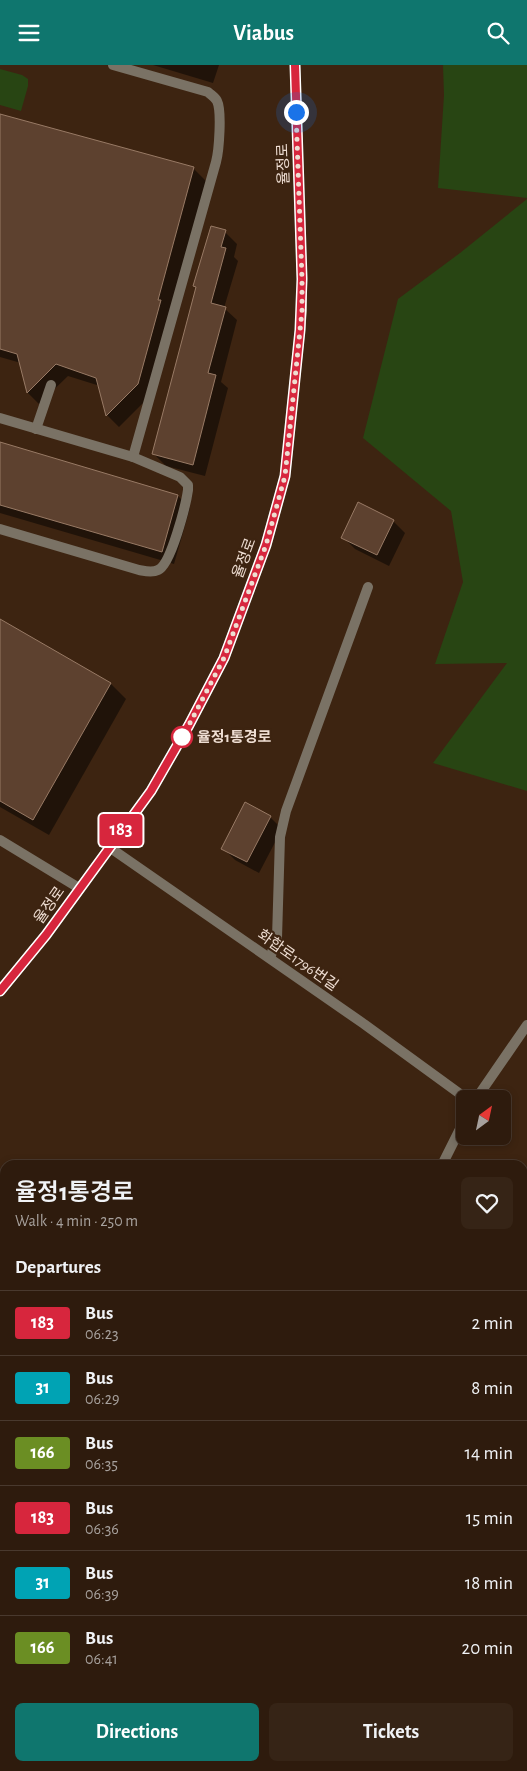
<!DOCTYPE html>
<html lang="en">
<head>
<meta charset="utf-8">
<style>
  body { margin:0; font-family:"Alegreya Sans","Noto Sans KR",sans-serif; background:#362416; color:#f1f3f6; height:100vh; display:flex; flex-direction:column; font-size:19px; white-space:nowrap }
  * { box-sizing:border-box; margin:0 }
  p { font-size:16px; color:#a7a19d }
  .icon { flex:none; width:28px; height:28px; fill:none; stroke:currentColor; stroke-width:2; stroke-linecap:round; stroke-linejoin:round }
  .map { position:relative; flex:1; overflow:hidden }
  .drawer { position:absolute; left:0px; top:1095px; width:528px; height:611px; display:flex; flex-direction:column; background:#2e1b0d; border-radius:15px 15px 0 0; box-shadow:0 2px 8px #0003,0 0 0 1px #49392e }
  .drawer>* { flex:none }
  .badge { padding:0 10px; border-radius:4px; font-size:18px; line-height:32px }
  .needle { width:32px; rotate:33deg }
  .fabs { position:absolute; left:456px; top:1025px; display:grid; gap:10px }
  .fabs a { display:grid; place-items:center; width:55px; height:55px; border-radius:8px; background:#2e1b0d; box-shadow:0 2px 8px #0003,0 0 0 1px #49392e; font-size:25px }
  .you { position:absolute; width:25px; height:25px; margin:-12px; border:4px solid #fff; border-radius:50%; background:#1a73e8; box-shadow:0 0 0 8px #1a73e833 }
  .map>.badge { position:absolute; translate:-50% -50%; box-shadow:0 0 0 2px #fff }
  h2 { padding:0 15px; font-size:19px; line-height:45px }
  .round { display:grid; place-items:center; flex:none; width:52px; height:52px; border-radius:8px; background:#362416 }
  .summary { display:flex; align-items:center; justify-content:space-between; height:85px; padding:0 15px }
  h1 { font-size:24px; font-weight:600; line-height:38px }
  .action { display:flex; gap:10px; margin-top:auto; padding:10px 15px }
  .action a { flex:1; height:58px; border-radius:8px; background:#0f766e; color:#fff; font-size:20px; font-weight:600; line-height:58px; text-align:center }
  .action a+a { background:#362416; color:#f1f3f6 }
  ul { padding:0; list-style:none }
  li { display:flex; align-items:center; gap:15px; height:65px; padding:0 15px; border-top:1px solid #49392e }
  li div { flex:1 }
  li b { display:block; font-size:19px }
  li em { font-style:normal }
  li .badge { min-width:55px; font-weight:700; text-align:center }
  header { display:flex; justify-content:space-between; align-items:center; height:65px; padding:0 15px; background:#0f766e; color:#fff; font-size:22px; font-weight:600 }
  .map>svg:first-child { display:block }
  .green { fill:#284513 }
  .shadow { fill:#0007 }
  .building { fill:#5d412f; stroke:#987a65 }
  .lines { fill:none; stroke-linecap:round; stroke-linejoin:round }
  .lane { stroke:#7a7265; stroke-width:10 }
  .street { stroke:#7a7265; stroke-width:10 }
  .secondary { stroke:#a79a86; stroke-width:10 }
  .line-casing { stroke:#fff; stroke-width:11 }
  .line { stroke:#d7263d; stroke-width:8 }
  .walk { stroke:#eeddd2; stroke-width:5; stroke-dasharray:0 9 }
  .stop-dot { fill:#fff; stroke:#d7263d; stroke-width:2.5 }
  .labels { text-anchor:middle; stroke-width:4.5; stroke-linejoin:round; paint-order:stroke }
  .street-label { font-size:15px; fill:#eeddd2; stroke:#3d2411 }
  .stop-label { font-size:15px; font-weight:bold; fill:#eeddd2; stroke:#3d2411; text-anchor:start }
</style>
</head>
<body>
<header><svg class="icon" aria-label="menu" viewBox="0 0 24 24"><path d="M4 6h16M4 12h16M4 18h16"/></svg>Viabus<svg class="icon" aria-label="search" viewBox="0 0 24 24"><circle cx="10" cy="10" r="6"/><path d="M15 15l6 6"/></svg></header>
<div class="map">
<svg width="527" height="1706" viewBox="0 0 527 1706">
  <rect width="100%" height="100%" fill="#3d2411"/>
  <g class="green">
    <path d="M443,0H527V133L438,123L444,30Z"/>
    <path d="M0,4L22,10L28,14V21L21,46L0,40Z"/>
    <path d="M527,134V726L433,698L507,598L435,599L463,517L451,446L363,373L398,234L460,188Z"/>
  </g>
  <g class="shadow">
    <path d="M153,0H219L213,18Z"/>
    <path d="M0,50L194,104L206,116L149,332L119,362L107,350L100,321L68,311L39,339L28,328L21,298L0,292Z"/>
    <path d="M225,167L237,179L234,192L238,196L224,243L237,255L221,317L228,323L205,411L166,401L154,389Z"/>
    <path d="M0,378L178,431L190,443L174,499L0,448Z"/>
    <path d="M393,456L405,468L389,501L355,484L343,472Z"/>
    <path d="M0,555L111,619L126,634L49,770L0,742Z"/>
    <path d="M270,752L282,764L259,808L235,795L223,783Z"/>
  </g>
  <g class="building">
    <path d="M0,49L194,102L158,235H161L138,319L106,351L96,313L56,299L27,328L17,289L0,284Z"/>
    <path d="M211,161L226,165L221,182L226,183L211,238L226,242L208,308L216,310L193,400L152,389L196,222L193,221Z"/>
    <path d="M0,377L178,430L162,487L0,440Z"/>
    <path d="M358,437L394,455L377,490L341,473Z"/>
    <path d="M0,554L111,618L33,755L0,736Z"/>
    <path d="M245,737L271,751L247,797L221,784Z"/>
  </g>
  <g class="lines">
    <g class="lane">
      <path d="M113,0L208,27C211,30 215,32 217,36C222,46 219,86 216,97L133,392"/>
      <path d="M0,353L133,392L180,412L188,420V425C186,439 171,500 158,505C152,508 145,506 139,505L0,464"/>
      <path d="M36,364L51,320"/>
      <path d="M270,893L277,873L280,772L286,746L368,522"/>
    </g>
    <g class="street">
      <path d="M0,775L79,823"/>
      <path d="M109,782L364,959L467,1034"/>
      <path d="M476,1034L527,960"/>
      <path d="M442,1100L465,1054"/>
      <path d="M522,1447H527"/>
      <path d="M0,1578L5,1574"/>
      <path d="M522,1596L527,1601"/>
      <path d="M460,1706L462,1701"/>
    </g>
    <path class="secondary" d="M0,926L46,870L151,726L189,660L224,593L266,480L285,411L302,246V214L295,0"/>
  </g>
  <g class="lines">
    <defs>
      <path id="line" d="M0,926L46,870L151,726L189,660L224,593L266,480L285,411L300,265L302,214L295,0"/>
    </defs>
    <use href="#line" class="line-casing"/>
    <use href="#line" class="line"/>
    <path class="walk" d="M182,672L180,677L224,593L266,480L285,411L302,246V214L296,47"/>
  </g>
  <circle class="stop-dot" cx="182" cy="672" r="10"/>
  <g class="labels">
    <g class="street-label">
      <text transform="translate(283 99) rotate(-92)" y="5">율정로</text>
      <text transform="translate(244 493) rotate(-70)" y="5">율정로</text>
      <text transform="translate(49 840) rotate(-55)" y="5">율정로</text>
      <text transform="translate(298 895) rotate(35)" y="5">화합로1796번길</text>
    </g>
    <g class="stop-label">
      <text x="197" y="677">율정1통경로</text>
    </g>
  </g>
</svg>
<div class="fabs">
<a><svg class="needle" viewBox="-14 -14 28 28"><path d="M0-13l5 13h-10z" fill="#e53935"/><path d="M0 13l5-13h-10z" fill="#a7a19d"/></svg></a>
</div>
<div class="you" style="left:296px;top:47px"></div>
<b class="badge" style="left:121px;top:765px;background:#d7263d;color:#fff">183</b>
<section class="drawer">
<div class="summary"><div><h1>율정1통경로</h1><p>Walk · 4 min · 250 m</p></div><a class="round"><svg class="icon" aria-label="heart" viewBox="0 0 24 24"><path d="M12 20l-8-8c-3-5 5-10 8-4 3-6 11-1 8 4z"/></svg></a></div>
<h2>Departures</h2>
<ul>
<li><span class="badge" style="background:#d7263d;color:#fff">183</span><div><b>Bus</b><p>06:23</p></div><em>2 min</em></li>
<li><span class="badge" style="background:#00a3b4;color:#fff">31</span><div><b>Bus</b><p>06:29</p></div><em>8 min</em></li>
<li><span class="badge" style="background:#6b8e23;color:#fff">166</span><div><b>Bus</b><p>06:35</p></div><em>14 min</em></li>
<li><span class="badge" style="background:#d7263d;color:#fff">183</span><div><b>Bus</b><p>06:36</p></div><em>15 min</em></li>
<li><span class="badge" style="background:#00a3b4;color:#fff">31</span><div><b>Bus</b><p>06:39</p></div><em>18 min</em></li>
<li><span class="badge" style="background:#6b8e23;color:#fff">166</span><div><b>Bus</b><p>06:41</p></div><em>20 min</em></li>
</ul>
<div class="action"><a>Directions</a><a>Tickets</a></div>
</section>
</div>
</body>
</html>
